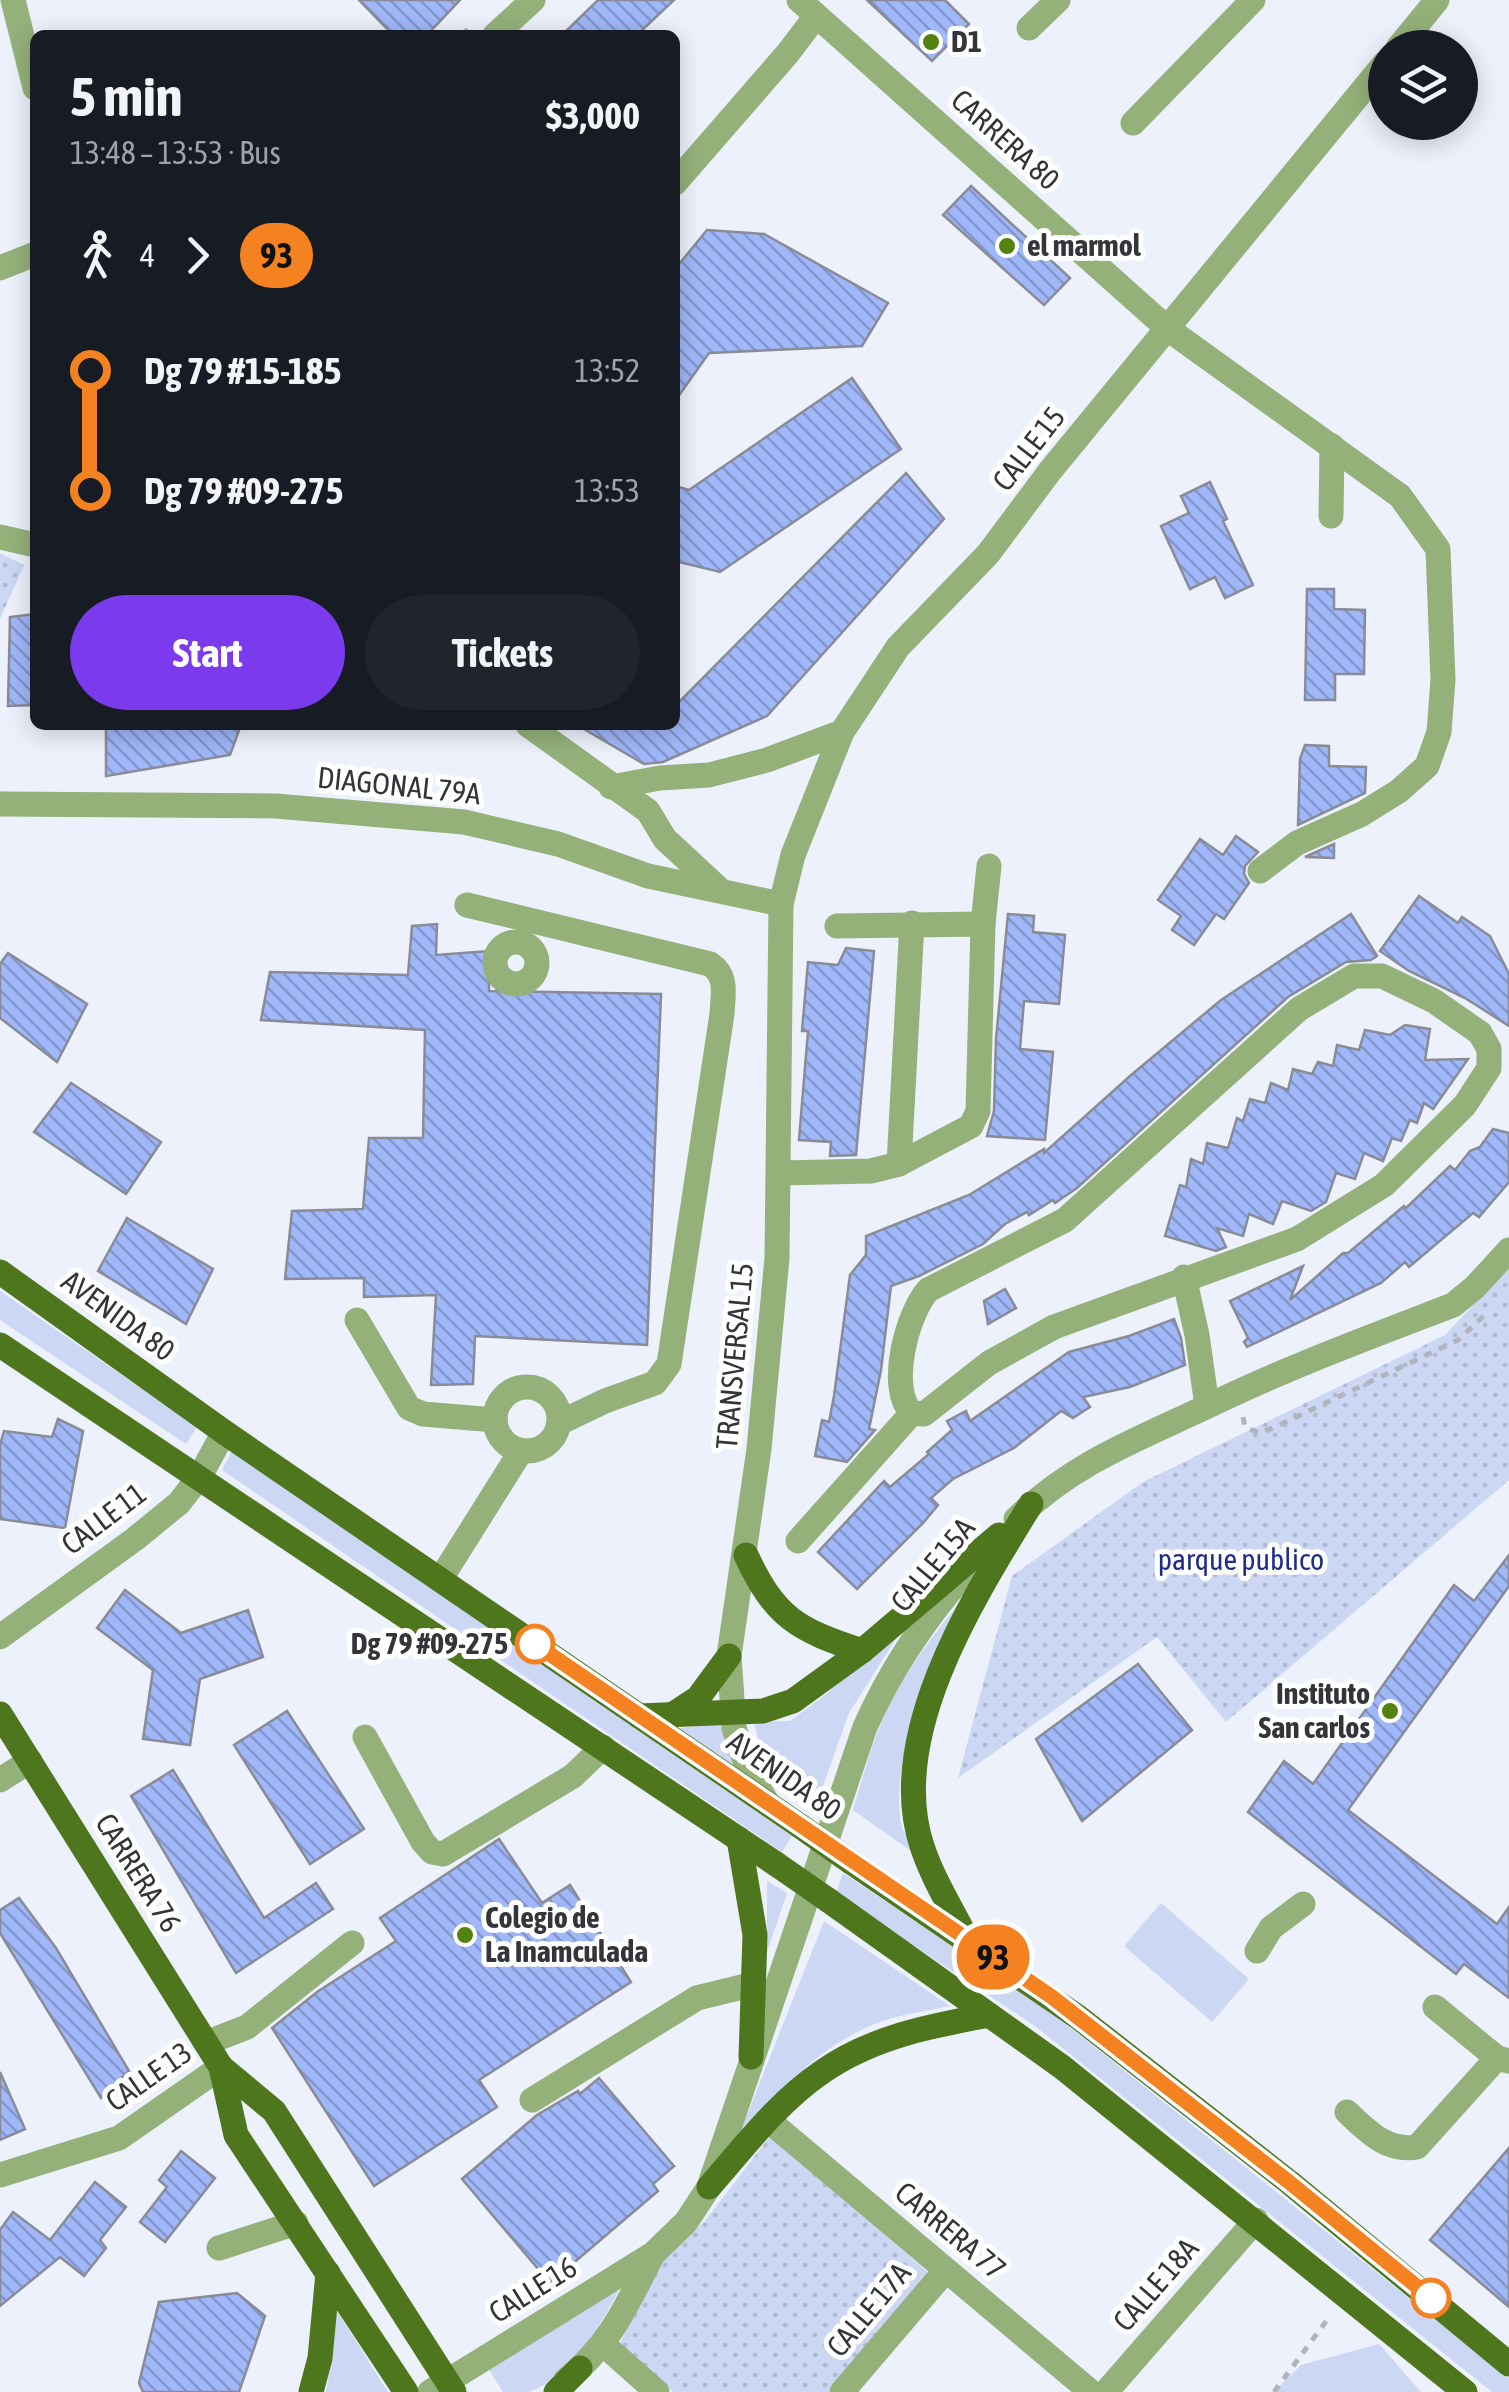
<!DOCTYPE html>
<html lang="en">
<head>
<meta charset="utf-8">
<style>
  body { margin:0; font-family:"Asap Condensed",sans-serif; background:#20242c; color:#f1f3f6; height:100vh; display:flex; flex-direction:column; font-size:38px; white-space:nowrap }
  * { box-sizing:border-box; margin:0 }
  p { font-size:32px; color:#9ea1a6 }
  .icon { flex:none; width:55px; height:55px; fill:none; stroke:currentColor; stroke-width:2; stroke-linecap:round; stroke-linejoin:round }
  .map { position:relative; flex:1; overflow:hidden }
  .details { position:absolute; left:30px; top:30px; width:650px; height:700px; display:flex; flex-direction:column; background:#171b24; border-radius:15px; box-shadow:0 5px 25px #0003 }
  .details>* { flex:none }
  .badge { padding:0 20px; border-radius:32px; font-size:35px; line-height:65px }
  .controls { position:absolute; left:1368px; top:30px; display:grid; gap:20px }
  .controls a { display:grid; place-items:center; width:110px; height:110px; border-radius:50%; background:#171b24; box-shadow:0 5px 25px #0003; font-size:50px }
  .map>.badge { position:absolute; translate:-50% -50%; box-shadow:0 0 0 5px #fff }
  .legs { display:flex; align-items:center; gap:15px; height:110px; padding:0 40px; font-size:32px }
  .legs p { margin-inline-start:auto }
  .head { display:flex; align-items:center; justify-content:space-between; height:170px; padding:0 40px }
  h1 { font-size:55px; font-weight:700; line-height:75px }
  .primary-button { display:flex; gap:20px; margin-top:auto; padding:20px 40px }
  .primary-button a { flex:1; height:115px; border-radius:60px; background:#7c3aed; color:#fff; font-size:40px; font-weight:700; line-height:115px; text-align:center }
  .primary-button a+a { background:#20242c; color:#f1f3f6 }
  ul { padding:0 40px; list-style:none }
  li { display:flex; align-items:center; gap:35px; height:120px; font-size:38px }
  li i { display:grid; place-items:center; width:15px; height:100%; margin:0 12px; background:currentColor }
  li i::after { content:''; width:25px; height:25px; margin:-12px; border:8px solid; border-radius:50%; background:#171b24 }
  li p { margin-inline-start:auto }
  li:first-child i { background:linear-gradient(#0000 50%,currentColor 0) }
  li:last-child i { background:linear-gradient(currentColor 50%,#0000 0) }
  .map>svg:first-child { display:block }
  .grass { fill:#ccd7f4 }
  .park { fill:url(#park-dots) }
  .building { fill:url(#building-back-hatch); stroke:#898c96; stroke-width:2.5 }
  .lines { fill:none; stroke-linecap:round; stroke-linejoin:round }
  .path { stroke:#b1b4bd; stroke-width:5; stroke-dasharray:8 8; stroke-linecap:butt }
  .minor { stroke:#94b17a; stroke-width:25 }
  .major { stroke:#4e761c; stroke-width:25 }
  .major-bridge { stroke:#4e761c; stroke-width:25 }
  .line-1-casing { stroke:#fff; stroke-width:22 }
  .line-1 { stroke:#f58220; stroke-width:15 }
  .poi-dot { fill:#538210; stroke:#fff; stroke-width:4 }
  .stop-1-dot { fill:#fff; stroke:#f58220; stroke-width:5 }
  .labels { text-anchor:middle; stroke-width:10; stroke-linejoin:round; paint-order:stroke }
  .poi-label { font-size:30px; font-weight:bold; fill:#333539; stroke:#fff; text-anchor:start }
  .street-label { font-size:30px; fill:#333539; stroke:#fff }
  .park-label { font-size:30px; fill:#1e2d8a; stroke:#fff }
  .stop-label { font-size:30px; font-weight:bold; fill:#333539; stroke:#fff; text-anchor:end }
</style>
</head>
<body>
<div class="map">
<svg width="1509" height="2392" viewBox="0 0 1509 2392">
  <defs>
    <pattern id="park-dots" width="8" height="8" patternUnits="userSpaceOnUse" patternTransform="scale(2.5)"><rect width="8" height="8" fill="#ccd7f4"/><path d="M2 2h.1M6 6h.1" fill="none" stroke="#b0b9d2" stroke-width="1.8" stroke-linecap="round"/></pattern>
    <pattern id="building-back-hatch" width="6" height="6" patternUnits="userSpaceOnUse" patternTransform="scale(2.5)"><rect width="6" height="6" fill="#a0b7fa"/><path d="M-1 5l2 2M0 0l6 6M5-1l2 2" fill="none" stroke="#8396cb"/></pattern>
  </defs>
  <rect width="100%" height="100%" fill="#edf1fc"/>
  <g class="grass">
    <path d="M0,1291L197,1427L186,1444L0,1320Z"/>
    <path d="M232,1451L792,1836L782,1852L222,1470Z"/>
    <path d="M973,1586C941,1658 892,1736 900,1817C901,1829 909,1842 914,1853L853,1810C865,1771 875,1729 896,1693C917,1654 945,1621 973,1586Z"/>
    <path d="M906,1623L849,1713L818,1800C777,1774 765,1772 754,1722L790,1721L825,1695Z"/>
    <path d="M720,1724L741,1773L679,1728Z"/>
    <path d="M843,1873L1046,2008L1509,2378V2392H1492L1035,2026L836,1894Z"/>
    <path d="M767,1881L787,1893L767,1952Z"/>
    <path d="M1161,1903L1249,1979L1212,2022L1124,1946Z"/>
    <path d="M824,1921L950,2006C927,2011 902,2014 880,2022C822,2043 779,2091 739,2135Z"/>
    <path d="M622,2283C604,2320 571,2379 528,2392C521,2392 511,2392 503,2392L486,2365Z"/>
    <path d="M332,2303L388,2392H326L334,2346Z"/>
    <path d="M1379,2344L1421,2392H1274L1301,2365Z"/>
  </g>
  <g class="park">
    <path d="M0,553L24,565L0,619Z"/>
    <path d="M1509,1267V1480L1226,1722L1157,1637L958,1778L1012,1576L1143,1482L1445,1335Z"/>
    <path d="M771,2135L931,2275L830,2392H673L619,2346L658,2260L705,2221Z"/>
  </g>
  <g class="building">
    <path d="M359,0H460L427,35H393Z"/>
    <path d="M598,0H674L637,35H562Z"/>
    <path d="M867,0H945L969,24L932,61Z"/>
    <path d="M971,186L1070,278L1044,305L943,215Z"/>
    <path d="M707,230L764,234L888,303L862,346L709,353L675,401V269Z"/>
    <path d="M852,378L901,449L720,572L675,561V486L689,490Z"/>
    <path d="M906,473L944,519L767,716L663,762L644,764L577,725H675V706Z"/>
    <path d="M1210,482L1227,519L1223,521L1253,585L1225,598L1215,577L1190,589L1161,526L1189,513L1181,496Z"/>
    <path d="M1307,589H1334V609L1365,610L1364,674H1335V700H1305Z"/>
    <path d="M35,614V705L8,706L10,617Z"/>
    <path d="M106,725H241L230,755L106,776Z"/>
    <path d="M1305,745L1329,746V766L1366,767L1365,793L1298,825L1300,759Z"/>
    <path d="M1236,836L1258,852L1245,866L1244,874L1249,883L1224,919L1216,914L1194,945L1172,930L1181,916L1158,900L1200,839L1223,855Z"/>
    <path d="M1334,844V858L1305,857Z"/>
    <path d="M1419,896L1458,923L1462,917L1490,936L1509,974V1026L1465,998L1409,971L1380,951Z"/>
    <path d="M1008,914L1034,916L1033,932L1065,935L1059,1004L1024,1001L1020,1049L1053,1052L1045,1140L987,1136L994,1111L996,1039Z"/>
    <path d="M1351,914L1377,956L1371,960L1346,962L1288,997L1077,1188L1055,1203L1053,1200L1029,1215L1027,1212L1005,1224L983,1244L919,1276L891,1286L881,1370L869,1429L875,1430L847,1462L815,1456L822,1420L829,1422L834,1396L850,1275L866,1255V1236L969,1195L1044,1149V1153L1130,1076L1221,1000Z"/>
    <path d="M437,924L436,955L489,951V991L661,994L647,1345L475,1336L473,1384L431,1385L436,1295L364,1297V1278L285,1279L292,1211L363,1209L369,1138H423L425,1030L261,1020L270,972L408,975L412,926Z"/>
    <path d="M846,948L874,951L856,1155L830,1156L831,1142L799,1140L808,1031H802L808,962L838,965Z"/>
    <path d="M8,953L87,1004L57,1062L0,1018V964Z"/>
    <path d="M1405,1025L1430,1029L1425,1060L1468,1059L1433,1109L1424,1103L1417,1123L1410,1120L1401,1141L1392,1138L1383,1161L1364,1153L1355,1179L1336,1173L1326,1202L1311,1211L1282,1201L1273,1224L1249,1214L1243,1236L1217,1228L1226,1247L1216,1251L1165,1236L1180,1185L1186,1187L1191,1159L1203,1164L1207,1143L1228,1148L1237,1118L1243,1121L1250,1099L1265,1103L1271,1083L1288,1090L1293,1069L1312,1074L1318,1062L1333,1066L1337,1045L1359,1050L1365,1030L1390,1035Z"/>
    <path d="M71,1083L161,1142L126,1194L34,1132Z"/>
    <path d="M1493,1129L1509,1133V1182L1479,1217L1473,1213L1409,1267L1405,1262L1381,1283L1247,1347L1244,1342L1248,1338L1230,1301L1303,1266L1290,1300L1343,1253H1348L1404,1206L1406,1208L1450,1166L1455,1170L1470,1151L1480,1147Z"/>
    <path d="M127,1218L213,1269L186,1324L98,1271Z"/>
    <path d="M1005,1289L1016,1308L988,1324L984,1301Z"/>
    <path d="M1174,1319L1181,1338L1185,1365L1130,1387L1083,1397L1090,1407L1073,1418L1061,1411L1014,1448L953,1479L931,1498L938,1505L924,1522L857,1589L818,1552L884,1481L890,1487L929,1454L927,1452L952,1430L947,1421L966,1411L970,1421L1069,1352L1129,1336Z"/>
    <path d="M58,1419L83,1431L65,1528L0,1519V1445L4,1431L52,1437Z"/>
    <path d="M1509,1555V1586L1348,1810L1497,1924L1509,1907V1998L1464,1964L1456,1974L1248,1812L1284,1761L1313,1784L1454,1585L1474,1601Z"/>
    <path d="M125,1590L181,1633L248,1610L263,1657L200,1679L190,1745L143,1739L153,1670L97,1628Z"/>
    <path d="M1138,1664L1192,1730L1082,1821L1036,1739Z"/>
    <path d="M287,1711L364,1829L310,1864L234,1745Z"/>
    <path d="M173,1770L264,1918L316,1883L333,1909L236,1973L131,1796Z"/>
    <path d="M499,1839L542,1903L570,1885L631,1982L479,2080L497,2107L374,2186L272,2028L317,1992L396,1941L380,1918Z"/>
    <path d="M19,1898L56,1948L129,2071L101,2098L0,1933V1910Z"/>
    <path d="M0,2072L25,2129L0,2140Z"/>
    <path d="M599,2078L674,2166L653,2184L658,2191L550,2283L462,2179L537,2115L578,2091L580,2094Z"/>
    <path d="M1509,2148V2307L1430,2240Z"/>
    <path d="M181,2151L215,2178L165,2242L140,2222L167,2187L159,2180Z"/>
    <path d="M95,2182L126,2207L100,2240L106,2248L84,2276L60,2257L0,2306V2230L13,2212L50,2240Z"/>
    <path d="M237,2293L265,2316L239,2392H143L139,2383L159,2302Z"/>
  </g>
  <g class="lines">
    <g class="path">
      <path d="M462,35L471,26"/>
      <path d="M1243,1417L1245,1427L1259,1433L1273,1428L1458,1340L1486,1314"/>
      <path d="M1274,2392L1330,2316"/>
    </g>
    <g class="minor">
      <path d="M13,0L35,88"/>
      <path d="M799,0L1168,329L1400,496L1438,549L1443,680L1439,732L1427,766L1399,791L1362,814L1297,843L1260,871"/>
      <path d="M1029,28L1058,0"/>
      <path d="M495,35L533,0"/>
      <path d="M1398,48L1437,0"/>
      <path d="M1133,123L1253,0"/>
      <path d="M675,183L788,53L816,16"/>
      <path d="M0,268L35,254"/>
      <path d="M1331,516L1332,446"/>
      <path d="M0,537L35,545"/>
      <path d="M528,725L648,811L665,839L720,890"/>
      <path d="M611,787L660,778L709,775L767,760L842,732"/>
      <path d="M0,804L276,806L464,822L558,844L648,876L781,904"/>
      <path d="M467,905L710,964C728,976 723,994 722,1014L669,1364L655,1383L605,1401L559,1423"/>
      <path d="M983,924L989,866"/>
      <circle cx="516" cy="963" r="21"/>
      <path d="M1354,976H1382L1434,1001L1480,1033L1489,1049V1068L1465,1105L1384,1185L1297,1239L1054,1327L989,1363L924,1414L912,1413C887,1389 907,1314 928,1290L1065,1220L1299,1009Z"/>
      <path d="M899,1164L912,923"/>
      <path d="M780,1173L871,1171L899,1164L971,1126L978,1111L983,924L837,926"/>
      <path d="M1184,1277L1197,1335L1207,1406"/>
      <path d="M357,1320L409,1408L423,1414L495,1420"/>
      <circle cx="527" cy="1419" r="32"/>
      <path d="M1016,1519C1073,1463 1136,1440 1206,1407C1286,1368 1370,1337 1453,1305L1475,1287L1509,1250"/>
      <path d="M798,1541L912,1413"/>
      <path d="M440,1580L521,1451"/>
      <path d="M0,1637L135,1539L179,1503L200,1476L224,1432"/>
      <path d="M365,1737L423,1842L432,1852L443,1854L573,1776L603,1747"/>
      <path d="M0,1780L30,1761"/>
      <path d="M768,1804L747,1767L734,1728L729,1656L759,1449L777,1258L781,904L793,855L842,732L898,647L988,554L1050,471L1385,63"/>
      <path d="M1257,1951L1271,1928L1303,1904"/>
      <path d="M1435,2007L1497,2058"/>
      <path d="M206,2043L247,2027L352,1943"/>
      <path d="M532,2100L697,1998L754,1984"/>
      <path d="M1347,2112C1368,2132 1387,2152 1417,2147L1497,2058L1509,2061"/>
      <path d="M768,2120L1091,2392"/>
      <path d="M0,2175L119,2138L221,2067"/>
      <path d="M219,2248L296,2223"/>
      <path d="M604,2345L657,2392"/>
      <path d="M566,2380C611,2344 627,2304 653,2254"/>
      <path d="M430,2392L653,2254L686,2222L709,2187L865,1727C890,1671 924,1620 965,1573"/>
      <path d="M842,2392L946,2270"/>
      <path d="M1106,2392L1256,2220"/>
    </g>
    <g class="major">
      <path d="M0,1272L224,1432L800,1826"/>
      <path d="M0,1345L776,1864"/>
      <path d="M746,1555C775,1618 798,1630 862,1651"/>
      <path d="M675,1713L698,1698L729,1656"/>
      <path d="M0,1714L221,2067L236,2135L406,2392"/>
      <path d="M639,1716L763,1711L793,1701L862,1651L999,1535"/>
      <path d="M739,1839L755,1935L751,2057"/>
      <path d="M851,1862L1078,2017L1289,2182L1509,2364"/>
      <path d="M828,1900L1062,2067L1465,2392"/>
      <path d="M965,1935C950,1906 932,1877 922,1846C885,1735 975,1595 1031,1504"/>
      <path d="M221,2067L274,2111L454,2392"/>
      <path d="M709,2187C744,2147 778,2102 822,2072C872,2037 930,2026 989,2015"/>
      <path d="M311,2392L320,2358L328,2273"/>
      <path d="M556,2392L580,2368"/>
    </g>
    <g class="major-bridge">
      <path d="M800,1826L851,1862"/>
      <path d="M776,1864L828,1900"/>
    </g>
  </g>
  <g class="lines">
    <defs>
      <path id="line-1" d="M535,1644L1052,1997L1289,2182L1431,2298"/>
    </defs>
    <use href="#line-1" class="line-1-casing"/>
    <use href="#line-1" class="line-1"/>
  </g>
  <g class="poi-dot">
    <circle cx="931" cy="42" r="10"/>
    <circle cx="1007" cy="246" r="10"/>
    <circle cx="1390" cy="1711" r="10"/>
    <circle cx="465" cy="1935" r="10"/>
  </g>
  <g class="stop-1-dot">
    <circle cx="535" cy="1644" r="18"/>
    <circle cx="1431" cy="2298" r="18"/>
  </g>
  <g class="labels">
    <g class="poi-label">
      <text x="951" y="52">D1</text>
      <text x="1027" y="256">el marmol</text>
      <text x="1370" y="1704" text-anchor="end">Instituto<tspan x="1370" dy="34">San carlos</tspan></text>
      <text x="485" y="1928">Colegio de<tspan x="485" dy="34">La Inamculada</tspan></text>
    </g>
    <g class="street-label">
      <text transform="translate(1005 140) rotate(42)" y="10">CARRERA 80</text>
      <text transform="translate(1029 449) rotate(-52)" y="10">CALLE 15</text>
      <text transform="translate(399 786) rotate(6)" y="10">DIAGONAL 79A</text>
      <text transform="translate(118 1316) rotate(36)" y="10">AVENIDA 80</text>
      <text transform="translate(735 1356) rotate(-85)" y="10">TRANSVERSAL 15</text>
      <text transform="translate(104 1519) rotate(-37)" y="10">CALLE 11</text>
      <text transform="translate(933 1565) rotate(-50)" y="10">CALLE 15A</text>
      <text transform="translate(784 1776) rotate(35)" y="10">AVENIDA 80</text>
      <text transform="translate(138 1873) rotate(58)" y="10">CARRERA 76</text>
      <text transform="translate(149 2077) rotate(-35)" y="10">CALLE 13</text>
      <text transform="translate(950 2231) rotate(40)" y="10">CARRERA 77</text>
      <text transform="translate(1156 2285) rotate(-49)" y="10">CALLE 18A</text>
      <text transform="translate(533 2290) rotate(-32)" y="10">CALLE 16</text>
      <text transform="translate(869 2310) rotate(-50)" y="10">CALLE 17A</text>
    </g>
    <g class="park-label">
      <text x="1241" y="1570">parque publico</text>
    </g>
    <g class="stop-label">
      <text x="508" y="1654">Dg 79 #09-275</text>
    </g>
  </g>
</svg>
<div class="controls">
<a><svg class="icon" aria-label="layers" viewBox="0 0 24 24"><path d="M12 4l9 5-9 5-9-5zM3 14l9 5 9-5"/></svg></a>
</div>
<b class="badge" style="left:993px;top:1957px;background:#f58220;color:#111">93</b>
<section class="details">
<div class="head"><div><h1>5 min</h1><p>13:48 – 13:53 · Bus</p></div><b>$3,000</b></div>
<div class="legs"><svg class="icon" aria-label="walk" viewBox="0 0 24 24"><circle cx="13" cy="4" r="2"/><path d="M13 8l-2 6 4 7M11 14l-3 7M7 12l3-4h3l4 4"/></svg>4<svg class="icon" aria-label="forward" viewBox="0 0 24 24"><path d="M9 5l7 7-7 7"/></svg><b class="badge" style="background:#f58220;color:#111">93</b></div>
<ul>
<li><i style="color:#f58220"></i><b>Dg 79 #15-185</b><p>13:52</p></li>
<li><i style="color:#f58220"></i><b>Dg 79 #09-275</b><p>13:53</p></li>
</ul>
<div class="primary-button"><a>Start</a><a>Tickets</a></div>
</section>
</div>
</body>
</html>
